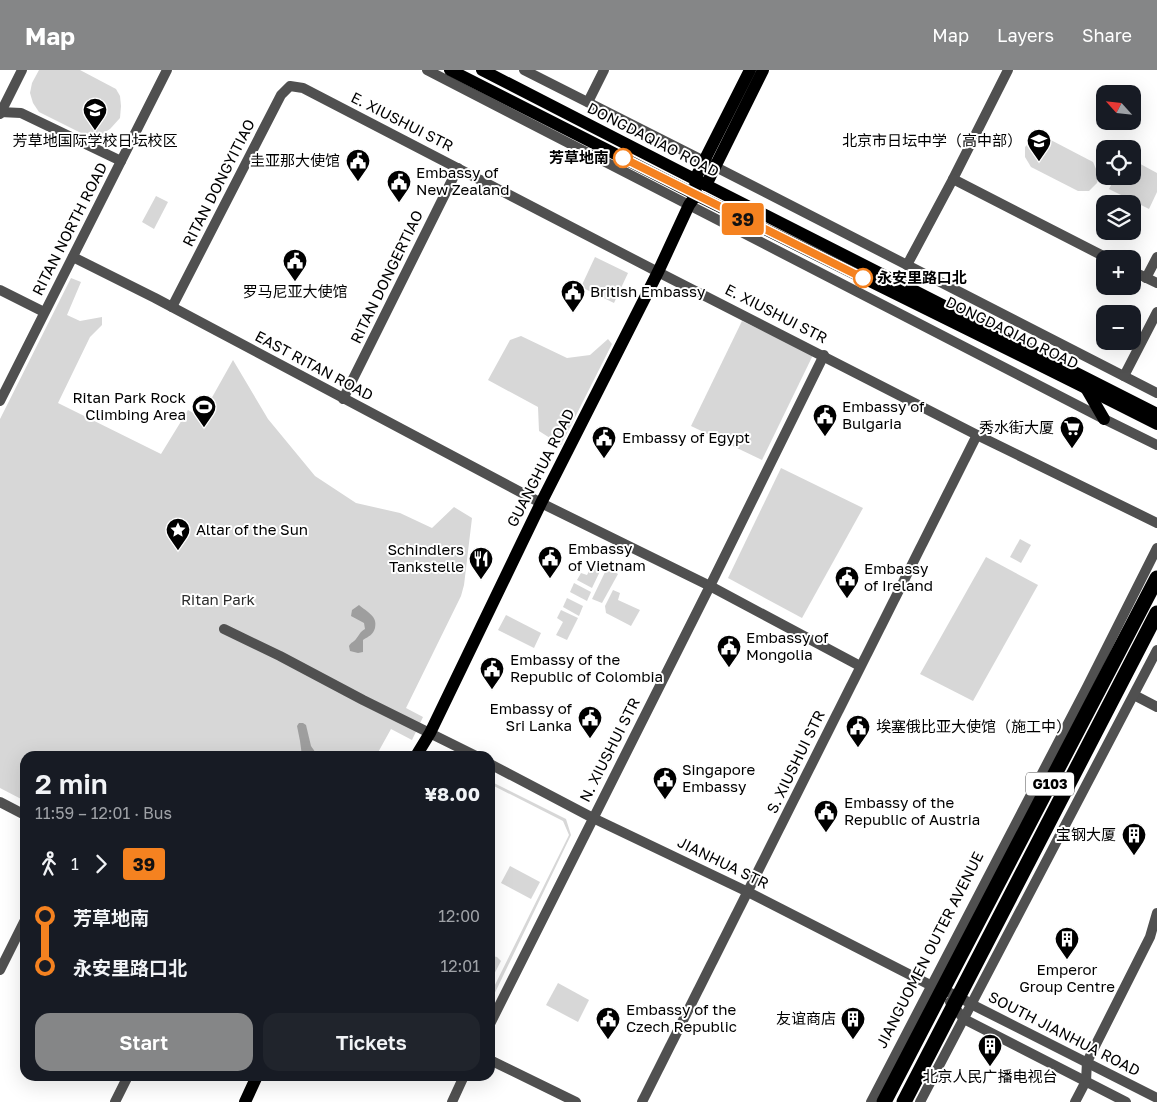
<!DOCTYPE html>
<html lang="en">
<head>
<meta charset="utf-8">
<style>
  body { margin:0; font-family:"Golos Text","Noto Sans SC",sans-serif; background:#20242c; color:#f1f3f6; height:100vh; display:flex; flex-direction:column; font-size:19px; white-space:nowrap }
  * { box-sizing:border-box; margin:0 }
  p { font-size:16px; color:#9ea1a6 }
  .icon { flex:none; width:28px; height:28px; fill:none; stroke:currentColor; stroke-width:2; stroke-linecap:round; stroke-linejoin:round }
  .map { position:relative; flex:1; overflow:hidden }
  .side { position:absolute; left:20px; top:681px; width:475px; height:330px; display:flex; flex-direction:column; background:#171b24; border-radius:15px; box-shadow:0 5px 20px #0002 }
  .side>* { flex:none }
  .badge { padding:0 10px; border-radius:4px; font-size:18px; line-height:32px }
  .needle { width:32px; rotate:297deg }
  .buttons { position:absolute; left:1096px; top:15px; display:grid; gap:10px }
  .buttons a { display:grid; place-items:center; width:45px; height:45px; border-radius:10px; background:#171b24; box-shadow:0 5px 20px #0002; font-size:25px }
  .map>.badge { position:absolute; translate:-50% -50%; box-shadow:0 0 0 2px #fff }
  .legs { display:flex; align-items:center; gap:8px; height:55px; padding:0 15px; font-size:16px }
  .legs p { margin-inline-start:auto }
  .summary { display:flex; align-items:center; justify-content:space-between; height:85px; padding:0 15px }
  h1 { font-size:28px; font-weight:600; line-height:38px }
  .cta { display:flex; gap:10px; margin-top:auto; padding:10px 15px }
  .cta a { flex:1; height:58px; border-radius:15px; background:#858687; color:#fff; font-size:20px; font-weight:600; line-height:58px; text-align:center }
  .cta a+a { background:#20242c; color:#f1f3f6 }
  ul { padding:0 15px; list-style:none }
  li { display:flex; align-items:center; gap:18px; height:50px; font-size:19px }
  li i { display:grid; place-items:center; width:8px; height:100%; margin:0 6px; background:currentColor }
  li i::after { content:''; width:12px; height:12px; margin:-6px; border:4px solid; border-radius:50%; background:#171b24 }
  li p { margin-inline-start:auto }
  li:first-child i { background:linear-gradient(#0000 50%,currentColor 0) }
  li:last-child i { background:linear-gradient(currentColor 50%,#0000 0) }
  header { display:flex; align-items:center; gap:30px; box-sizing:border-box; height:70px; padding:0 25px; background:#858687; color:#fff }
  header strong { font-size:24px }
  nav { display:flex; gap:28px; margin-inline-start:auto; font-size:18px }
  .map>svg:first-child { display:block }
  .green { fill:#d7d7d7 }
  .water { fill:#9e9e9e }
  .lines { fill:none; stroke-linecap:round; stroke-linejoin:round }
  .minor { stroke:#505050; stroke-width:10 }
  .major { stroke:#000; stroke-width:12 }
  .highway { stroke:#000; stroke-width:15 }
  .line-1-casing { stroke:#fff; stroke-width:11 }
  .line-1 { stroke:#f58220; stroke-width:8 }
  .stop-1-dot { fill:#fff; stroke:#f58220; stroke-width:2.5 }
  .labels { text-anchor:middle; stroke-width:4; stroke-linejoin:round; paint-order:stroke }
  .shield { fill:#fff; stroke:#4c4c4c; stroke-width:1 }
  .shield-label { font-size:14px; font-weight:bold; fill:#000 }
  .street-label { font-size:15px; fill:#000; stroke:#fff }
  .poi-label { font-size:15px; fill:#000; stroke:#fff; text-anchor:start }
  .stop-label { font-size:15px; font-weight:bold; fill:#000; stroke:#fff; text-anchor:end }
  .park-label { font-size:15px; fill:#2e2e2e; stroke:#fff }
</style>
</head>
<body>
<header>
<strong>Map</strong>
<nav><a>Map</a><a>Layers</a><a>Share</a></nav>
</header>
<div class="map">
<svg width="1157" height="1032" viewBox="0 0 1157 1032">
  <rect width="100%" height="100%" fill="#fff"/>
  <g class="green">
    <path d="M39,0H80L116,19L120,26L121,36L120,48L110,59L99,66H87L39,42L33,33L30,23L32,13Z"/>
    <path d="M1040,68H1047L1093,92L1099,106L1097,113L1089,121H1078L1031,97L1025,87V77L1032,70Z"/>
    <path d="M1133,90L1157,103V122L1149,139L1109,119L1116,106H1132Z"/>
    <path d="M156,126L168,132L154,159L142,152Z"/>
    <path d="M595,187L628,203L614,233L581,217Z"/>
    <path d="M71,208L81,212L67,245L80,251L102,247V255L90,267L58,333L161,384L188,340L201,347L233,290L268,349L315,406L356,433L400,443L432,458L454,437L472,448L464,515L461,526L406,638L423,647L412,670L391,659L376,686H25V731L0,718V349Z"/>
    <path d="M742,251L813,285L762,390L691,356Z"/>
    <path d="M521,266L567,288L590,285L608,269L612,274L561,375L539,361L538,337L488,310L510,270Z"/>
    <path d="M781,398L863,438L802,548L728,508Z"/>
    <path d="M1020,469L1031,475L1021,493L1010,487Z"/>
    <path d="M986,487L1038,515L973,631L920,604Z"/>
    <path d="M594,491L603,495L592,518L577,510L581,503L587,505Z"/>
    <path d="M607,498L618,504L602,533L592,529Z"/>
    <path d="M574,513L591,522L587,531L570,522Z"/>
    <path d="M613,520L620,523L618,530L640,540L631,556L606,543L605,536Z"/>
    <path d="M567,528L583,536L579,546L563,537Z"/>
    <path d="M561,540L578,548L567,570L556,565L563,552L557,548Z"/>
    <path d="M506,545L541,563L534,578L498,560Z"/>
    <path d="M490,711L566,749L571,765L490,933V925L569,765L563,751L490,714Z"/>
    <path d="M510,796L540,812L531,829L501,813Z"/>
    <path d="M492,886L497,887L501,891L490,912V888Z"/>
    <path d="M558,913L589,930L578,952L546,935Z"/>
  </g>
  <g class="water">
    <path d="M359,535C367,542 378,546 375,558C373,565 369,566 363,570V582L358,583L350,581L349,576C351,572 354,572 356,569C360,564 359,563 365,559L364,553L351,546L352,540Z"/>
    <path d="M299,653H303L306,655L311,676L318,686H302L300,671L297,656Z"/>
  </g>
  <g class="lines">
    <g class="minor">
      <path d="M427,0L1104,349L1157,375"/>
      <path d="M524,0L704,91L1157,323"/>
      <path d="M588,32L604,0"/>
      <path d="M0,42L21,43L121,91"/>
      <path d="M0,44L22,0"/>
      <path d="M953,109L1008,0"/>
      <path d="M73,187L155,228L541,433L710,516L860,596"/>
      <path d="M907,195L953,109L1109,189"/>
      <path d="M1132,201L1157,213"/>
      <path d="M1146,208L1157,187"/>
      <path d="M0,220L44,242"/>
      <path d="M172,237L281,25L290,16L303,18L658,202L977,365L1157,453"/>
      <path d="M1124,306L1157,242"/>
      <path d="M343,329L458,98"/>
      <path d="M0,331L167,0"/>
      <path d="M224,559L280,586L363,630L476,686"/>
      <path d="M1134,625L1157,637"/>
      <path d="M490,694L593,748L748,822L932,916L958,926L971,934L1157,1028"/>
      <path d="M0,732L25,745"/>
      <path d="M0,900L25,850"/>
      <path d="M950,932L964,949L1126,1032"/>
      <path d="M490,954L710,516L824,285"/>
      <path d="M490,990L576,1032"/>
      <path d="M115,1032L128,1006"/>
      <path d="M452,1032L464,1006"/>
      <path d="M642,1032L977,365"/>
      <path d="M871,1032L1087,617L1157,478"/>
      <path d="M920,1032L1157,580"/>
      <path d="M1075,1032L1086,1011L1087,992L1150,867L1157,843"/>
    </g>
    <g class="major">
      <path d="M450,0L696,125L1086,318L1157,354"/>
      <path d="M482,0L706,115L1157,344"/>
      <path d="M706,115L763,0"/>
      <path d="M1086,318L1104,349"/>
      <path d="M416,686L430,663L541,433L658,202L689,135L696,125L695,109L750,0"/>
      <path d="M245,1032L257,1006"/>
    </g>
    <g class="highway">
      <path d="M884,1032L1157,508"/>
      <path d="M904,1032L1157,543"/>
    </g>
  </g>
  <g class="lines">
    <defs>
      <path id="line-1" d="M623,88L863,208"/>
    </defs>
    <use href="#line-1" class="line-1-casing"/>
    <use href="#line-1" class="line-1"/>
  </g>
  <defs>
    <symbol id="school-pin" viewBox="-11 -11 22 30"><path d="M0 17L-7.5 6A9.5 9.5 0 1 1 7.5 6Z" fill="#000" stroke="#fff"/><path d="M0-5L7-2L0 1L-7-2ZM-4 1L0 2.5L4 1V4Q0 6-4 4Z" fill="#fff"/></symbol>
    <symbol id="civic-pin" viewBox="-11 -11 22 30"><path d="M0 17L-7.5 6A9.5 9.5 0 1 1 7.5 6Z" fill="#000" stroke="#fff"/><path d="M-.6-6.5H3V-4.5H.6V-3L4-1V1h2V6H-6V1h2V-1L-.6-3ZM-1.2 2.5V6h2.4V2.5Z" fill="#fff"/></symbol>
    <symbol id="stadium-pin" viewBox="-11 -11 22 30"><path d="M0 17L-7.5 6A9.5 9.5 0 1 1 7.5 6Z" fill="#000" stroke="#fff"/><path d="M0-5a6.5 5 0 1 0 0 10a6.5 5 0 1 0 0-10ZM-3.5-1.8h7v3.6h-7Z" fill="#fff"/></symbol>
    <symbol id="supermarket-pin" viewBox="-11 -11 22 30"><path d="M0 17L-7.5 6A9.5 9.5 0 1 1 7.5 6Z" fill="#000" stroke="#fff"/><path d="M-6-5.5h2.5l.6 2H6L4.5 2H-2.5L-4.4-4H-6ZM-1.5 3.2a1.3 1.3 0 1 0 .1 0ZM3 3.2a1.3 1.3 0 1 0 .1 0Z" fill="#fff"/></symbol>
    <symbol id="sight-pin" viewBox="-11 -11 22 30"><path d="M0 17L-7.5 6A9.5 9.5 0 1 1 7.5 6Z" fill="#000" stroke="#fff"/><path d="M0-6L1.8-2.2L6-1.7L2.9 1.2L3.7 5.4L0 3.3L-3.7 5.4L-2.9 1.2L-6-1.7L-1.8-2.2Z" fill="#fff"/></symbol>
    <symbol id="restaurant-pin" viewBox="-11 -11 22 30"><path d="M0 17L-7.5 6A9.5 9.5 0 1 1 7.5 6Z" fill="#000" stroke="#fff"/><path d="M-5-6h1v4h1v-4h1v4h1v-4h1v5L-1.5 .5V6h-2V.5L-5-1ZM5-6V6H3V1.5H1.5Q1.5-4 5-6Z" fill="#fff"/></symbol>
    <symbol id="building-pin" viewBox="-11 -11 22 30"><path d="M0 17L-7.5 6A9.5 9.5 0 1 1 7.5 6Z" fill="#000" stroke="#fff"/><path d="M-4-6H4V6H1V3H-1V6H-4ZM-2.5-4.3h1.7v1.8h-1.7ZM.8-4.3h1.7v1.8H.8ZM-2.5-1h1.7V.8h-1.7ZM.8-1h1.7V.8H.8Z" fill="#fff"/></symbol>
  </defs>
  <g fill-rule="evenodd">
    <use href="#school-pin" x="81" y="26" width="28" height="38"/>
    <use href="#school-pin" x="1025" y="57" width="28" height="38"/>
    <use href="#civic-pin" x="344" y="77" width="28" height="38"/>
    <use href="#civic-pin" x="385" y="98" width="28" height="38"/>
    <use href="#civic-pin" x="281" y="177" width="28" height="38"/>
    <use href="#civic-pin" x="559" y="208" width="28" height="38"/>
    <use href="#stadium-pin" x="190" y="323" width="28" height="38"/>
    <use href="#civic-pin" x="811" y="332" width="28" height="38"/>
    <use href="#supermarket-pin" x="1058" y="344" width="28" height="38"/>
    <use href="#civic-pin" x="590" y="354" width="28" height="38"/>
    <use href="#sight-pin" x="164" y="446" width="28" height="38"/>
    <use href="#civic-pin" x="536" y="474" width="28" height="38"/>
    <use href="#restaurant-pin" x="467" y="475" width="28" height="38"/>
    <use href="#civic-pin" x="833" y="494" width="28" height="38"/>
    <use href="#civic-pin" x="715" y="563" width="28" height="38"/>
    <use href="#civic-pin" x="478" y="585" width="28" height="38"/>
    <use href="#civic-pin" x="576" y="634" width="28" height="38"/>
    <use href="#civic-pin" x="844" y="643" width="28" height="38"/>
    <use href="#civic-pin" x="651" y="695" width="28" height="38"/>
    <use href="#civic-pin" x="812" y="728" width="28" height="38"/>
    <use href="#building-pin" x="1120" y="751" width="28" height="38"/>
    <use href="#building-pin" x="1053" y="855" width="28" height="38"/>
    <use href="#civic-pin" x="594" y="935" width="28" height="38"/>
    <use href="#building-pin" x="839" y="935" width="28" height="38"/>
    <use href="#building-pin" x="976" y="962" width="28" height="38"/>
  </g>
  <g class="stop-1-dot">
    <circle cx="623" cy="88" r="9"/>
    <circle cx="863" cy="208" r="9"/>
  </g>
  <g class="labels">
    <rect class="shield" x="1026" y="702.5" width="48" height="23" rx="4"/>
    <g class="shield-label">
      <text x="1050" y="719">G103</text>
    </g>
    <g class="street-label">
      <text transform="translate(402 52) rotate(27)" y="5">E. XIUSHUI STR</text>
      <text transform="translate(653 70) rotate(27)" y="5">DONGDAQIAO ROAD</text>
      <text transform="translate(219 113) rotate(-63)" y="5">RITAN DONGYITIAO</text>
      <text transform="translate(70 159) rotate(-63)" y="5">RITAN NORTH ROAD</text>
      <text transform="translate(387 207) rotate(-64)" y="5">RITAN DONGERTIAO</text>
      <text transform="translate(776 244) rotate(27)" y="5">E. XIUSHUI STR</text>
      <text transform="translate(1012 263) rotate(26)" y="5">DONGDAQIAO ROAD</text>
      <text transform="translate(314 296) rotate(28)" y="5">EAST RITAN ROAD</text>
      <text transform="translate(541 398) rotate(-63)" y="5">GUANGHUA ROAD</text>
      <text transform="translate(610 680) rotate(-63)" y="5">N. XIUSHUI STR</text>
      <text transform="translate(796 692) rotate(-64)" y="5">S. XIUSHUI STR</text>
      <text transform="translate(723 793) rotate(26)" y="5">JIANHUA STR</text>
      <text transform="translate(930 880) rotate(-63)" y="5">JIANGUOMEN OUTER AVENUE</text>
      <text transform="translate(1064 964) rotate(27)" y="5">SOUTH JIANHUA ROAD</text>
    </g>
    <g class="poi-label">
      <text x="95" y="76" text-anchor="middle">芳草地国际学校日坛校区</text>
      <text x="1022" y="76" text-anchor="end">北京市日坛中学（高中部）</text>
      <text x="340" y="96" text-anchor="end">圭亚那大使馆</text>
      <text x="416" y="108">Embassy of<tspan x="416" dy="17">New Zealand</tspan></text>
      <text x="295" y="227" text-anchor="middle">罗马尼亚大使馆</text>
      <text x="590" y="227">British Embassy</text>
      <text x="186" y="333" text-anchor="end">Ritan Park Rock<tspan x="186" dy="17">Climbing Area</tspan></text>
      <text x="842" y="342">Embassy of<tspan x="842" dy="17">Bulgaria</tspan></text>
      <text x="1054" y="363" text-anchor="end">秀水街大厦</text>
      <text x="622" y="373">Embassy of Egypt</text>
      <text x="196" y="465">Altar of the Sun</text>
      <text x="568" y="484">Embassy<tspan x="568" dy="17">of Vietnam</tspan></text>
      <text x="464" y="485" text-anchor="end">Schindlers<tspan x="464" dy="17">Tankstelle</tspan></text>
      <text x="864" y="504">Embassy<tspan x="864" dy="17">of Ireland</tspan></text>
      <text x="746" y="573">Embassy of<tspan x="746" dy="17">Mongolia</tspan></text>
      <text x="510" y="595">Embassy of the<tspan x="510" dy="17">Republic of Colombia</tspan></text>
      <text x="572" y="644" text-anchor="end">Embassy of<tspan x="572" dy="17">Sri Lanka</tspan></text>
      <text x="876" y="662">埃塞俄比亚大使馆（施工中）</text>
      <text x="682" y="705">Singapore<tspan x="682" dy="17">Embassy</tspan></text>
      <text x="844" y="738">Embassy of the<tspan x="844" dy="17">Republic of Austria</tspan></text>
      <text x="1116" y="770" text-anchor="end">宝钢大厦</text>
      <text x="1067" y="905" text-anchor="middle">Emperor<tspan x="1067" dy="17">Group Centre</tspan></text>
      <text x="626" y="945">Embassy of the<tspan x="626" dy="17">Czech Republic</tspan></text>
      <text x="836" y="954" text-anchor="end">友谊商店</text>
      <text x="990" y="1012" text-anchor="middle">北京人民广播电视台</text>
    </g>
    <g class="stop-label">
      <text x="609" y="93">芳草地南</text>
      <text x="877" y="213" text-anchor="start">永安里路口北</text>
    </g>
    <g class="park-label">
      <text x="218" y="535">Ritan Park</text>
    </g>
  </g>
</svg>
<div class="buttons">
<a><svg class="needle" viewBox="-14 -14 28 28"><path d="M0-13l5 13h-10z" fill="#e53935"/><path d="M0 13l5-13h-10z" fill="#9ea1a6"/></svg></a>
<a><svg class="icon" aria-label="locate" viewBox="0 0 24 24"><circle cx="12" cy="12" r="6"/><path d="M12 2v4M12 18v4M2 12h4M18 12h4"/></svg></a>
<a><svg class="icon" aria-label="layers" viewBox="0 0 24 24"><path d="M12 4l9 5-9 5-9-5zM3 14l9 5 9-5"/></svg></a>
<a>+</a>
<a>−</a>
</div>
<b class="badge" style="left:743px;top:149px;background:#f58220;color:#111">39</b>
<section class="side">
<div class="summary"><div><h1>2 min</h1><p>11:59 – 12:01 · Bus</p></div><b>¥8.00</b></div>
<div class="legs"><svg class="icon" aria-label="walk" viewBox="0 0 24 24"><circle cx="13" cy="4" r="2"/><path d="M13 8l-2 6 4 7M11 14l-3 7M7 12l3-4h3l4 4"/></svg>1<svg class="icon" aria-label="forward" viewBox="0 0 24 24"><path d="M9 5l7 7-7 7"/></svg><b class="badge" style="background:#f58220;color:#111">39</b></div>
<ul>
<li><i style="color:#f58220"></i><b>芳草地南</b><p>12:00</p></li>
<li><i style="color:#f58220"></i><b>永安里路口北</b><p>12:01</p></li>
</ul>
<div class="cta"><a>Start</a><a>Tickets</a></div>
</section>
</div>
</body>
</html>
